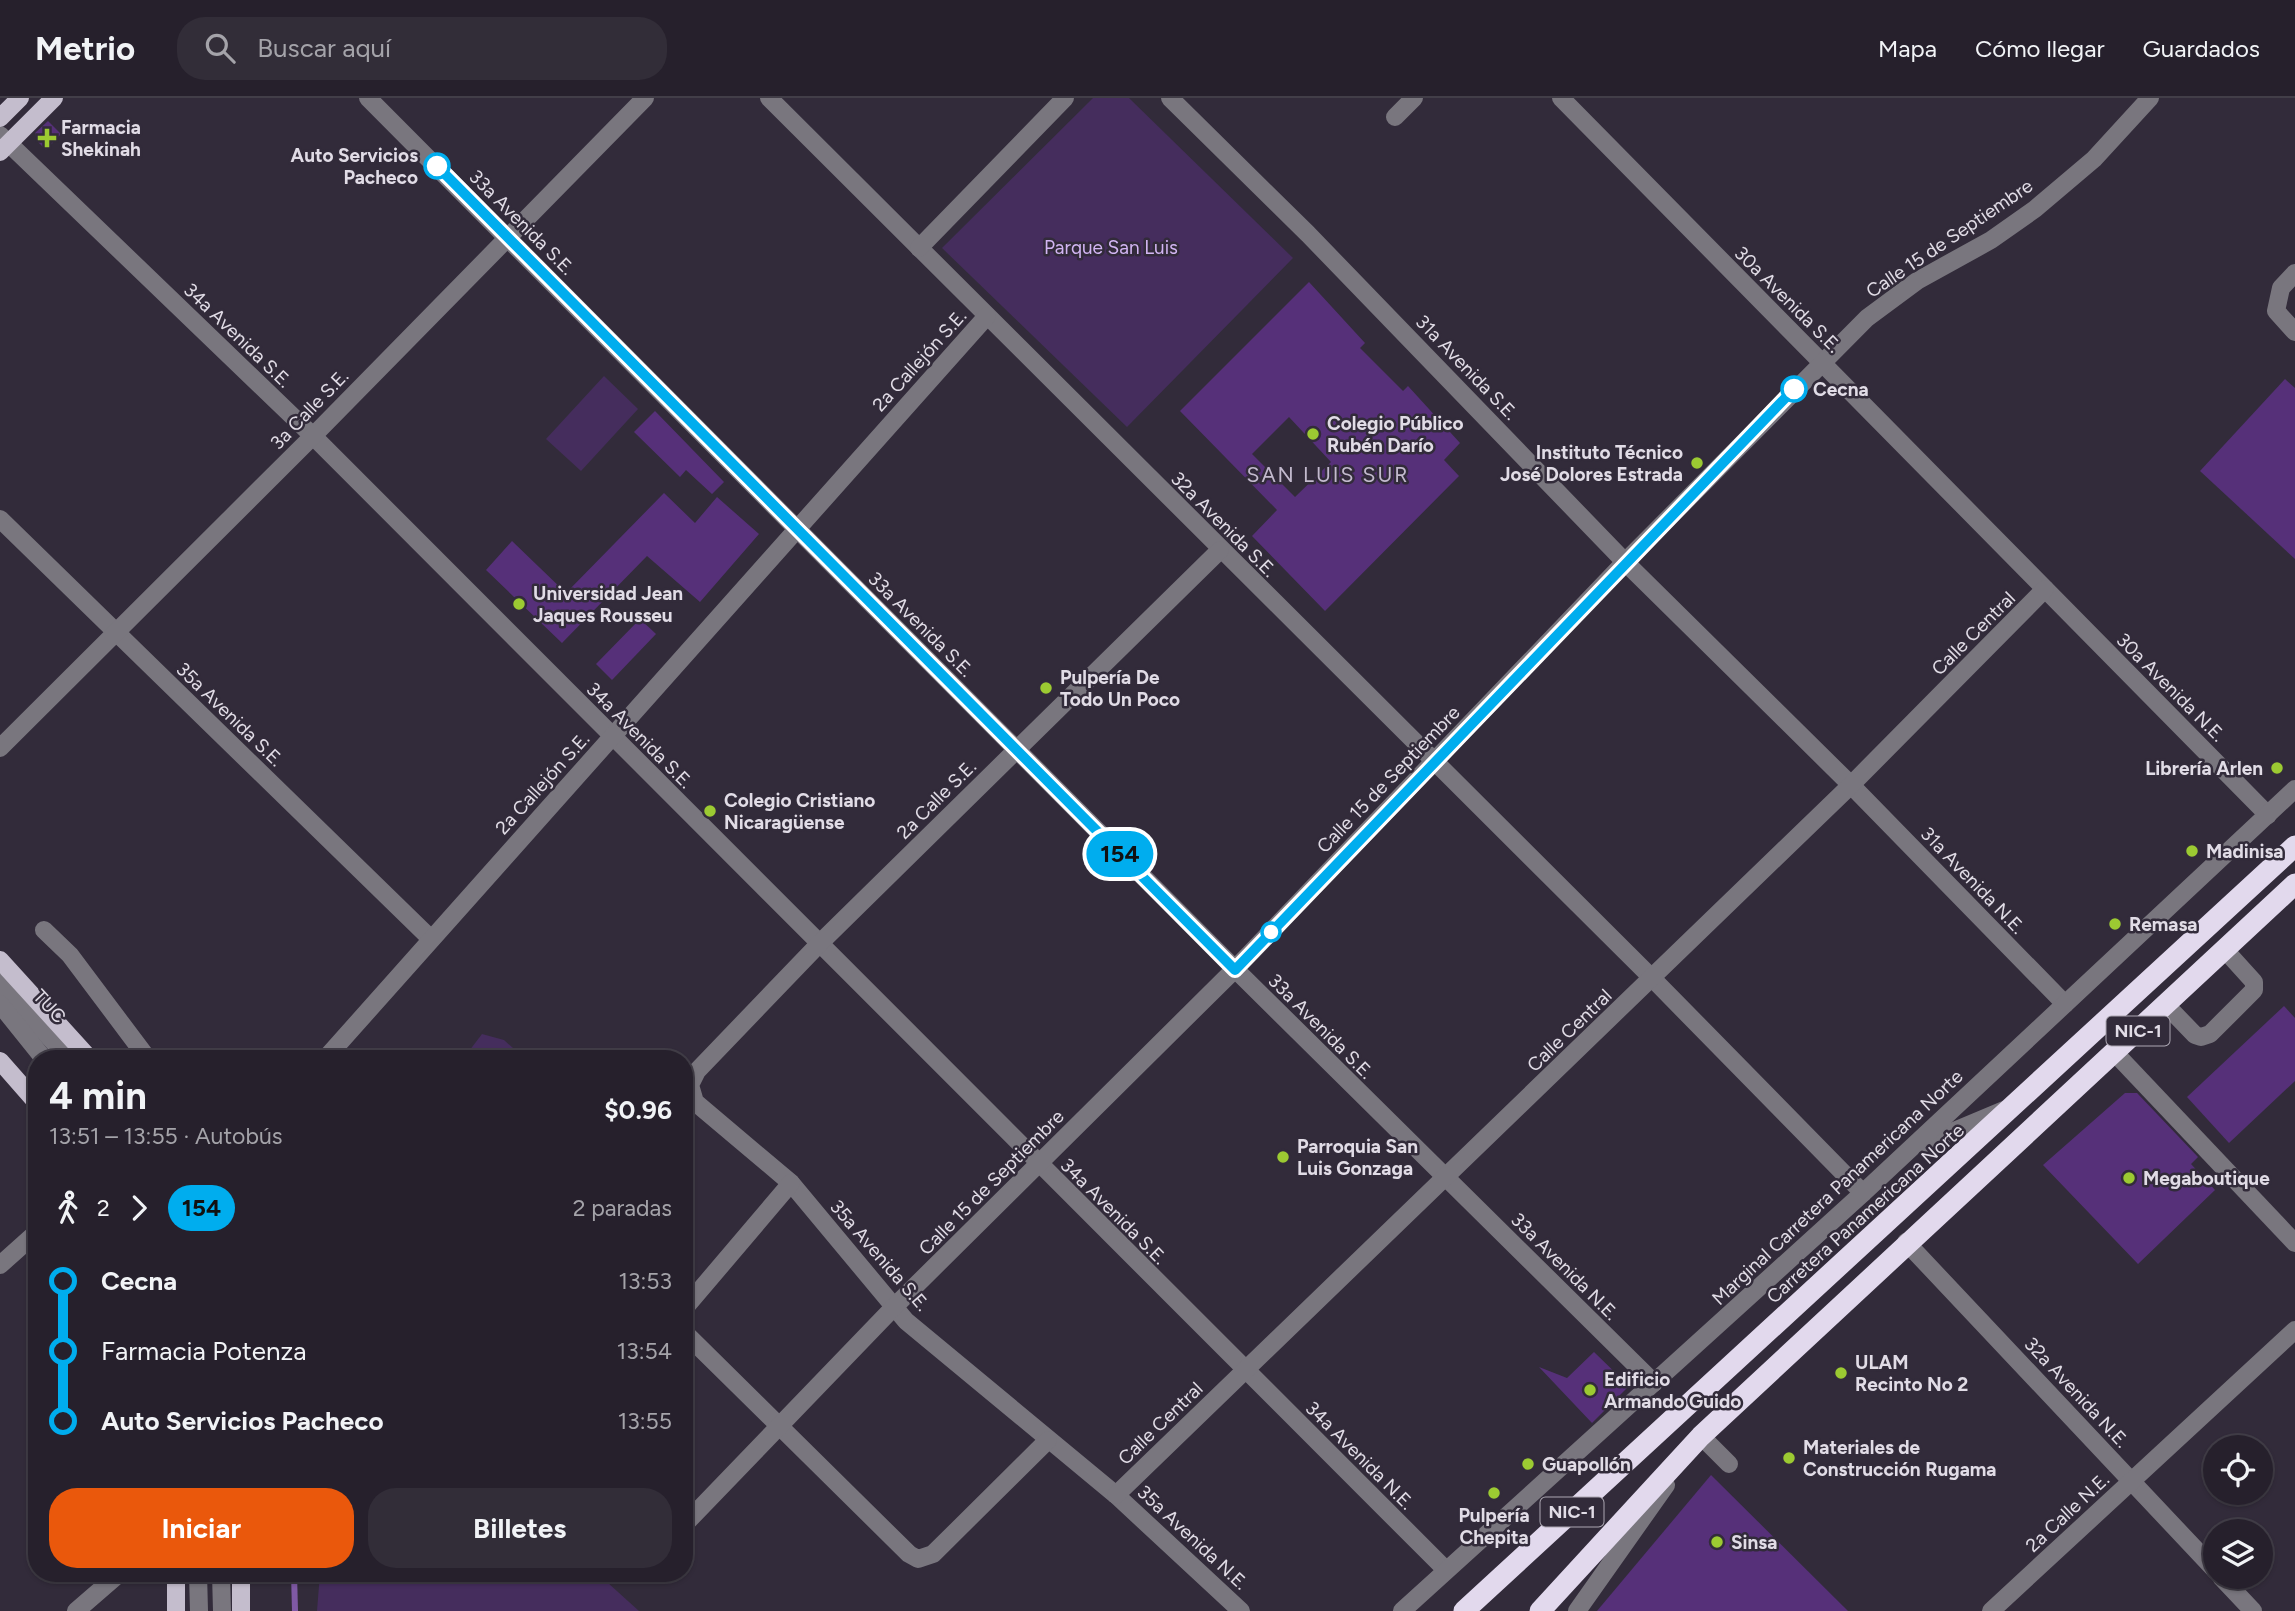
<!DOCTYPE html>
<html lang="es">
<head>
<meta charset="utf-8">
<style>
  body { margin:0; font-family:Figtree,sans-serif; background:#322d38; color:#f1f3f6; height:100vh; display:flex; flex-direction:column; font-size:26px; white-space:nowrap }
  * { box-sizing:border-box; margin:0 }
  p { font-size:23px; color:#a4a3a9 }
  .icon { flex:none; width:38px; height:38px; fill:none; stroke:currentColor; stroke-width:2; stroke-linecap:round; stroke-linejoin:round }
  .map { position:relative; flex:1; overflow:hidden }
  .sheet { position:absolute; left:28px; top:952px; width:665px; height:532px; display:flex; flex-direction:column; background:#26202c; border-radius:28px; box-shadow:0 2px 5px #0004,0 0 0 2px #423e48 }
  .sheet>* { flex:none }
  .badge { padding:0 14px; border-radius:23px; font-size:24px; line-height:46px }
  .tools { position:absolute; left:2203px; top:1337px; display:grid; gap:14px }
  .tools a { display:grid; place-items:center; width:70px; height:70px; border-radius:50%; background:#26202c; box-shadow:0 2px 5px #0004,0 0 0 2px #423e48; font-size:35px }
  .map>.badge { position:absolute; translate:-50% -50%; box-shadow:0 0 0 4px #fff }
  .legs { display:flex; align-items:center; gap:10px; height:77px; padding:0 21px; font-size:23px }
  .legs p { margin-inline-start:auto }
  .headline { display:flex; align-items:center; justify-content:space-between; height:119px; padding:0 21px }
  h1 { font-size:38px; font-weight:700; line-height:52px }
  .action { display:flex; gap:14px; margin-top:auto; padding:14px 21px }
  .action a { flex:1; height:80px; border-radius:28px; background:#ea580c; color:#fff; font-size:28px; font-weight:700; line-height:80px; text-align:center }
  .action a+a { background:#322d38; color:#f1f3f6 }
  ul { padding:0 21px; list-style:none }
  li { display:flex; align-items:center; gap:24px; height:70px; font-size:26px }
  li i { display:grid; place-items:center; width:10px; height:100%; margin:0 9px; background:currentColor }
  li i::after { content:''; width:18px; height:18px; margin:-9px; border:5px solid; border-radius:50%; background:#26202c }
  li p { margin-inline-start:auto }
  li:first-child i { background:linear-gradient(#0000 50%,currentColor 0) }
  li:last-child i { background:linear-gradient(currentColor 50%,#0000 0) }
  header { display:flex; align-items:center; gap:42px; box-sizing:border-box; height:98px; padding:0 35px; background:#26202c; border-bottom:2px solid #423e48 }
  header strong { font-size:33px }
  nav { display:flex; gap:38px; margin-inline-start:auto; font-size:24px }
  .search { width:490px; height:63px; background:#322d38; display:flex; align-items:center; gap:18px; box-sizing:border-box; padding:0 24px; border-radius:28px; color:#a4a3a9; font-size:26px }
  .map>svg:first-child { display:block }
  .green { fill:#452d5d }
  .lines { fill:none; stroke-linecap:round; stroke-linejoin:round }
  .stream { stroke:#7f59a5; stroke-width:6 }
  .building { fill:#563079; fill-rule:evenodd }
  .minor { stroke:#79767e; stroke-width:18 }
  .major { stroke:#c4bdcd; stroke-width:18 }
  .highway { stroke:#e2d9ed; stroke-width:21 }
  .line-1-casing { stroke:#fff; stroke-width:16 }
  .line-1 { stroke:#00adee; stroke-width:10 }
  .poi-dot { fill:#9cca32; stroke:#322b3a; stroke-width:2.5 }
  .stop-1-dot { fill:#fff; stroke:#00adee; stroke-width:3.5 }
  .labels { text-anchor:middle; stroke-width:5; stroke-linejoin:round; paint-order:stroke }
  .shield { fill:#322b3a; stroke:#aca7b2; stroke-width:2 }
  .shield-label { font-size:18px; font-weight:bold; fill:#e1dce6 }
  .poi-label { font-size:19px; font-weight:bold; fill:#e1dce6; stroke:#322b3a; text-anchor:start }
  .stop-label { font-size:19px; font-weight:bold; fill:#e1dce6; stroke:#322b3a; text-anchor:end }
  .street-label { font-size:19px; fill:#e1dce6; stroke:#322b3a }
  .park-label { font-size:19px; fill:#d2b5f3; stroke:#322b3a }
  .neighbourhood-label { font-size:21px; letter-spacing:2px; fill:#c3bace; stroke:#322b3a }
</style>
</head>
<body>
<header>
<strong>Metrio</strong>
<div class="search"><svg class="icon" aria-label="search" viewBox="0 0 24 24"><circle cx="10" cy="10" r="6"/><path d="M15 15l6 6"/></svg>Buscar aquí</div>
<nav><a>Mapa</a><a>Cómo llegar</a><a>Guardados</a></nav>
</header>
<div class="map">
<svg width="2295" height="1513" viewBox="0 0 2295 1513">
  <rect width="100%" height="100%" fill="#322b3a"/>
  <g class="green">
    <path d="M1093,0H1129L1293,160L1127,329L942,150Z"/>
    <path d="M604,278L638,311L581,373L546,341Z"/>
    <path d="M482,936L504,942L525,961H463Z"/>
    <path d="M320,1475H597L639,1513H317Z"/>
  </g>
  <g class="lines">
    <path class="stream" d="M294,1475L295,1513"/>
  </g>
  <g class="building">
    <path d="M48,23L61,36L46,52L37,43L35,35Z"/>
    <path d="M1309,184L1365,245L1360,250L1403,293L1408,288L1460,345L1444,362L1459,378L1325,513L1252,438L1277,412L1180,313ZM1289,319L1331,364L1295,399L1252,356Z"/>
    <path d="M2285,281L2295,290V461L2200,373Z"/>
    <path d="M655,313L724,384L712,396L686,372L680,379L634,334Z"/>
    <path d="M664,395L695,425L717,399L759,436L700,504L647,458L562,545L486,472L512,443L566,495Z"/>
    <path d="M640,521L656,536L612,582L596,566Z"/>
    <path d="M2284,908L2295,920V983L2229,1045L2187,999Z"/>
    <path d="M2125,995H2137L2198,1059L2191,1066L2215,1092L2138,1166L2043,1067Z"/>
    <path d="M1594,1254L1629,1288L1592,1325L1539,1269L1567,1280Z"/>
    <path d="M1711,1377L1848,1513H1597Z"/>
  </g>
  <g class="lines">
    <g class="minor">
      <path d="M368,0L1235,871L1654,1285"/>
      <path d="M769,0L1652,880L1863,1095"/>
      <path d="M1170,0L1308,136L1625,464L1851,687L2065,906"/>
      <path d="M1561,0L2268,717"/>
      <path d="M1395,19L1414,0"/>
      <path d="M0,37L313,338L1446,1472"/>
      <path d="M919,150L1065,0"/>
      <path d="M2295,175L2281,190L2276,213L2295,234"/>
      <path d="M0,421L431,841"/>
      <path d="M1220,452L819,846L697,973L690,987L695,1004L791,1085L906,1223L1116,1397L1241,1513"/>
      <path d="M0,650L313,338L645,0"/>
      <path d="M44,832L70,857L148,961"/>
      <path d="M0,885L69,961"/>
      <path d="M0,906L44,961"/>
      <path d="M2166,907L2195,937L2201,939L2210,936L2254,892V884L2225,852"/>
      <path d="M2115,955L2295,1145"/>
      <path d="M325,961L987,218"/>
      <path d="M1923,1046L2004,1012"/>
      <path d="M1906,1144L2216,1473"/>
      <path d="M0,1167L37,1134"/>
      <path d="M684,1211L791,1085"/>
      <path d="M684,1234L909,1456L918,1461L933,1456L1048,1342"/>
      <path d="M1694,1347L1701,1338L1729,1366"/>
      <path d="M1116,1397L1851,687L2045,491"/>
      <path d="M684,1427L894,1209L1235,871L1625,464L1867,220L1917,183L1991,142L2035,111L2094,61L2150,0"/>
      <path d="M198,1475L199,1513"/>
      <path d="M221,1475L222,1513"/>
      <path d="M2221,1479L2253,1513"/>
      <path d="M76,1513L120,1475"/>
      <path d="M1402,1513L1863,1095L2295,691"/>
      <path d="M1577,1513L1666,1387"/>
      <path d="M1991,1513L2295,1232"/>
    </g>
    <g class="major">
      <path d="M0,20L20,0"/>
      <path d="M0,54L54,0"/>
      <path d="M0,862L90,961"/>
      <path d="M0,963L37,1005"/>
      <path d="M176,1475V1513"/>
      <path d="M241,1475V1513"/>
    </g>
    <g class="highway">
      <path d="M1464,1513L2295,748"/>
      <path d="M1540,1513L1701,1338L2295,786"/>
    </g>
  </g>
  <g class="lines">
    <defs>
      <path id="line-1" d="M437,68L1235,872L1794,291"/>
    </defs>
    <use href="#line-1" class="line-1-casing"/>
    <use href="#line-1" class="line-1"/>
  </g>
  <g class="poi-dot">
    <path d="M43.5 29.5h7v7h7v7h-7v7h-7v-7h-7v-7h7z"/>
    <circle cx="1313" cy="336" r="7"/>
    <circle cx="1697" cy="365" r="7"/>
    <circle cx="519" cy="506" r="7"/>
    <circle cx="1046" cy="590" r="7"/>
    <circle cx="2277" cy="670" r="7"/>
    <circle cx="710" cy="713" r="7"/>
    <circle cx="2192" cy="753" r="7"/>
    <circle cx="2115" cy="826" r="7"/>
    <circle cx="1283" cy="1059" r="7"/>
    <circle cx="2129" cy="1080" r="7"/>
    <circle cx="1841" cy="1275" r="7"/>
    <circle cx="1590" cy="1292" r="7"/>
    <circle cx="1789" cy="1360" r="7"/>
    <circle cx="1528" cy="1366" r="7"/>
    <circle cx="1494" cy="1395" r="7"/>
    <circle cx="1717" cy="1444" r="7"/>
  </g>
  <g class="stop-1-dot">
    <circle cx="437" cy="68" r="12"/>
    <circle cx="1794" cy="291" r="12"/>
    <circle cx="1271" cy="834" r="9"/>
  </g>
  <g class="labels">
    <g class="shield">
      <rect x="2106.5" y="918.5" width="63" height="29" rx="5"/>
      <rect x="1540.5" y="1399.5" width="63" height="29" rx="5"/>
    </g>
    <g class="shield-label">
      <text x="2138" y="939">NIC-1</text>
      <text x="1572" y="1420">NIC-1</text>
    </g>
    <g class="poi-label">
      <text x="61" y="36">Farmacia<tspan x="61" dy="22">Shekinah</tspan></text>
      <text x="1327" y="332">Colegio Público<tspan x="1327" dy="22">Rubén Darío</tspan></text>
      <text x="1683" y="361" text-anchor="end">Instituto Técnico<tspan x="1683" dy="22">José Dolores Estrada</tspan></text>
      <text x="533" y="502">Universidad Jean<tspan x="533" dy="22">Jaques Rousseu</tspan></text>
      <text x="1060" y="586">Pulpería De<tspan x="1060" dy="22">Todo Un Poco</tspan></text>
      <text x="2263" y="677" text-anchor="end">Librería Arlen</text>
      <text x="724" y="709">Colegio Cristiano<tspan x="724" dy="22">Nicaragüense</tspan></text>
      <text x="2206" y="760">Madinisa</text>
      <text x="2129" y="833">Remasa</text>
      <text x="1297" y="1055">Parroquia San<tspan x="1297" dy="22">Luis Gonzaga</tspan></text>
      <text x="2143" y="1087">Megaboutique</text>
      <text x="1855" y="1271">ULAM<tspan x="1855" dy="22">Recinto No 2</tspan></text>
      <text x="1604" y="1288">Edificio<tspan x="1604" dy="22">Armando Guido</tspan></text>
      <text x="1803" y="1356">Materiales de<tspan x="1803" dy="22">Construcción Rugama</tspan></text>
      <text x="1542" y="1373">Guapollón</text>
      <text x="1494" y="1424" text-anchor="middle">Pulpería<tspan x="1494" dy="22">Chepita</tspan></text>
      <text x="1731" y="1451">Sinsa</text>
    </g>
    <g class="stop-label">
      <text x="418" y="64">Auto Servicios<tspan x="418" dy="22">Pacheco</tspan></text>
      <text x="1813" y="298" text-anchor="start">Cecna</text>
    </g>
    <g class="street-label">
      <text transform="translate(522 124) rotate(45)" y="7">33a Avenida S.E.</text>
      <text transform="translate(1949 140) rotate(-34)" y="7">Calle 15 de Septiembre</text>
      <text transform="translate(1788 201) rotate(45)" y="7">30a Avenida S.E.</text>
      <text transform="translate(238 237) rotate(44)" y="7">34a Avenida S.E.</text>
      <text transform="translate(919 262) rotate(-48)" y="7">2a Callejón S.E.</text>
      <text transform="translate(1467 269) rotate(46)" y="7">31a Avenida S.E.</text>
      <text transform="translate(309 311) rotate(-46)" y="7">3a Calle S.E.</text>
      <text transform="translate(1224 426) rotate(45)" y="7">32a Avenida S.E.</text>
      <text transform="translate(921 526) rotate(45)" y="7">33a Avenida S.E.</text>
      <text transform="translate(1973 535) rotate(-45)" y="7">Calle Central</text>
      <text transform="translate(2171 589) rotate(45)" y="7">30a Avenida N.E.</text>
      <text transform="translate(230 616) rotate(44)" y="7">35a Avenida S.E.</text>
      <text transform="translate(640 637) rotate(45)" y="7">34a Avenida S.E.</text>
      <text transform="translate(1388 681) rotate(-46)" y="7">Calle 15 de Septiembre</text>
      <text transform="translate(542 685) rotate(-48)" y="7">2a Callejón S.E.</text>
      <text transform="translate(936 701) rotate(-45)" y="7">2a Calle S.E.</text>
      <text transform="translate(1973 782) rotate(46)" y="7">31a Avenida N.E.</text>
      <text transform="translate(50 908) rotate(47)" y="7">TUC</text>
      <text transform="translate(1321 928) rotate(45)" y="7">33a Avenida S.E.</text>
      <text transform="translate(1569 932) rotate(-44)" y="7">Calle Central</text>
      <text transform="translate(991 1084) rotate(-45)" y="7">Calle 15 de Septiembre</text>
      <text transform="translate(1837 1089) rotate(-43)" y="7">Marginal Carretera Panamericana Norte</text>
      <text transform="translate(1114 1113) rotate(45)" y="7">34a Avenida S.E.</text>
      <text transform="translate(1865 1115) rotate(-42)" y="7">Carretera Panamericana Norte</text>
      <text transform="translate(880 1157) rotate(49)" y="7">35a Avenida S.E.</text>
      <text transform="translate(1565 1168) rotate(45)" y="7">33a Avenida N.E.</text>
      <text transform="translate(2077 1294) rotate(47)" y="7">32a Avenida N.E.</text>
      <text transform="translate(1160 1325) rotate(-44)" y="7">Calle Central</text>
      <text transform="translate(1360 1357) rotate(45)" y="7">34a Avenida N.E.</text>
      <text transform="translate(2067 1414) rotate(-43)" y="7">2a Calle N.E.</text>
      <text transform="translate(1193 1439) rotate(43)" y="7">35a Avenida N.E.</text>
    </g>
    <g class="park-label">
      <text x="1111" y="156">Parque San Luis</text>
    </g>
    <g class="neighbourhood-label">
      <text x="1328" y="384">SAN LUIS SUR</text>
    </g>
  </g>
</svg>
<div class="tools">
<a><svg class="icon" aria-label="locate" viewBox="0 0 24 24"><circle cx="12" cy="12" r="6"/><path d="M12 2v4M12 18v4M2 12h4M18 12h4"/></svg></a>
<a><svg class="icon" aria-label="layers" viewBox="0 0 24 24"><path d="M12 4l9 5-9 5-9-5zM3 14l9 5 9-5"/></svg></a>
</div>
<b class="badge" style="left:1120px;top:756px;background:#00adee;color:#111">154</b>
<section class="sheet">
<div class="headline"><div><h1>4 min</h1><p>13:51 – 13:55 · Autobús</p></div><b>$0.96</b></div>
<div class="legs"><svg class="icon" aria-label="walk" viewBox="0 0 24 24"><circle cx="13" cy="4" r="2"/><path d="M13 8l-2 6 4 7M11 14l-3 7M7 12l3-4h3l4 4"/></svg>2<svg class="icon" aria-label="forward" viewBox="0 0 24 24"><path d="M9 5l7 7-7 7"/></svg><b class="badge" style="background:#00adee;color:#111">154</b><p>2 paradas</p></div>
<ul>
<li><i style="color:#00adee"></i><b>Cecna</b><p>13:53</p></li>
<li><i style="color:#00adee"></i><span>Farmacia Potenza</span><p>13:54</p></li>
<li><i style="color:#00adee"></i><b>Auto Servicios Pacheco</b><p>13:55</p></li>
</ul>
<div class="action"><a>Iniciar</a><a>Billetes</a></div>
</section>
</div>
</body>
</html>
